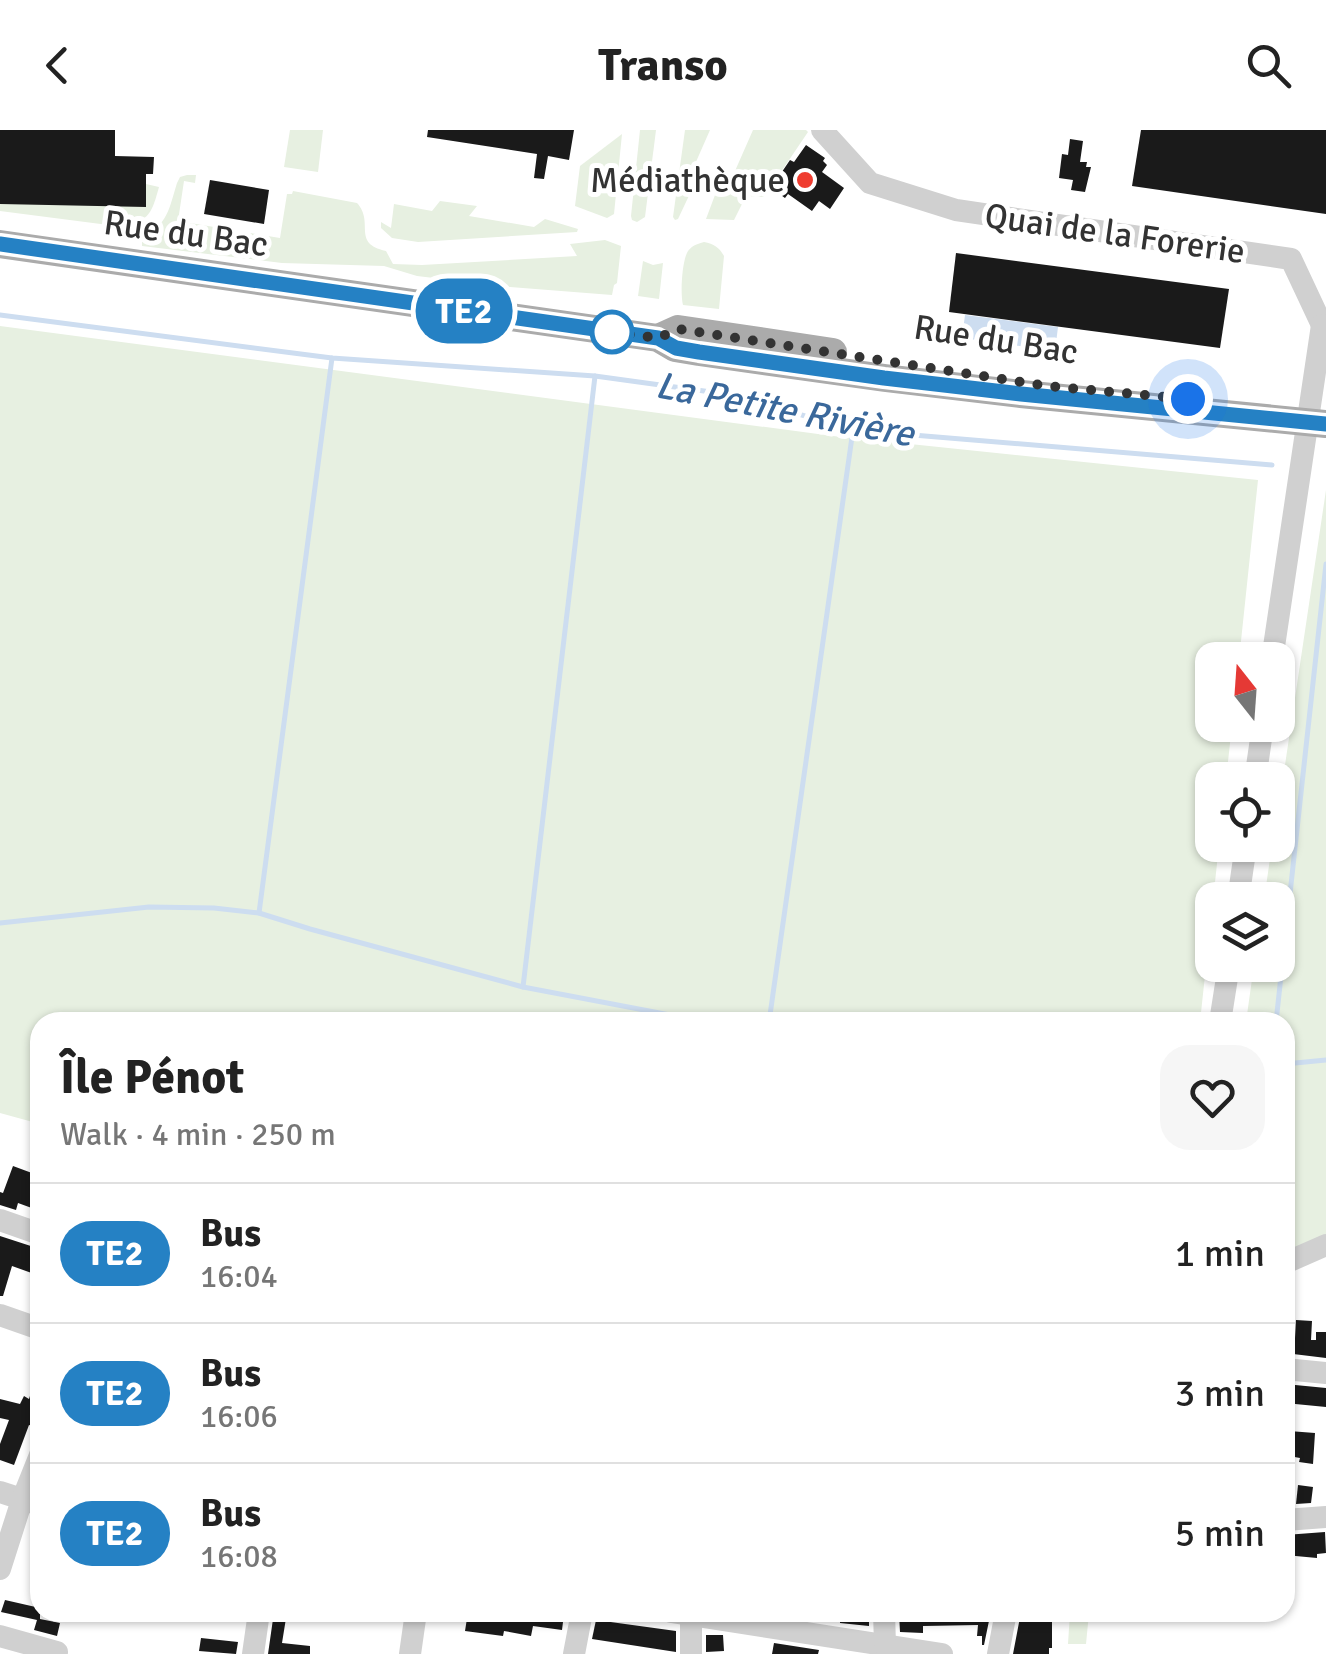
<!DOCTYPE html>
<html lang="en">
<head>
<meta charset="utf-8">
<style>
  body { margin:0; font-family:Signika,sans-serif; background:#f6f6f6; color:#222; height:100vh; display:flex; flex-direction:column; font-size:38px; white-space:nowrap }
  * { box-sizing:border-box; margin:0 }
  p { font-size:32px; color:#767676 }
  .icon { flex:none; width:55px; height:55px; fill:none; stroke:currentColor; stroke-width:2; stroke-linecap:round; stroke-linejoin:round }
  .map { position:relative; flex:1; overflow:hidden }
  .drawer { position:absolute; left:30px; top:882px; width:1265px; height:610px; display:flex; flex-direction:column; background:#fff; border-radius:30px; box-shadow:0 2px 8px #0004 }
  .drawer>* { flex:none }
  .badge { padding:0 20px; border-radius:32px; font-size:35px; line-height:65px }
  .needle { width:65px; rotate:343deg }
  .buttons { position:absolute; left:1195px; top:512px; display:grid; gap:20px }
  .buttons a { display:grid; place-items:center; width:100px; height:100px; border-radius:20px; background:#fff; box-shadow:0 2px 8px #0004; font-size:50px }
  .you { position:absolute; width:50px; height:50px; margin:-25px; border:8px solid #fff; border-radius:50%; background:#1a73e8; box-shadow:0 0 0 15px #1a73e833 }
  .map>.badge { position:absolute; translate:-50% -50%; box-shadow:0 0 0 5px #fff }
  .round { display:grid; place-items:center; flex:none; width:105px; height:105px; border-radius:30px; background:#f6f6f6 }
  .head { display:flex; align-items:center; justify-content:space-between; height:170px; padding:0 30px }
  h1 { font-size:48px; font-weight:700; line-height:75px }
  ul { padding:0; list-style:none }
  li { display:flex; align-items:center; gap:30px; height:140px; padding:0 30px; border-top:2px solid #e0e0e0 }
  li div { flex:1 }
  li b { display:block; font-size:38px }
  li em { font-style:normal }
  li .badge { min-width:110px; font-weight:700; text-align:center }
  header { display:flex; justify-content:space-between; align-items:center; height:130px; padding:0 30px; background:#fff; font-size:45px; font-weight:700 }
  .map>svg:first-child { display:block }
  .green { fill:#e7f0e1 }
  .water { fill:#cdddf0 }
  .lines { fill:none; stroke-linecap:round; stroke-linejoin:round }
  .stream { stroke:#cdddf0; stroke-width:5 }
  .building { fill:#1a1a1a }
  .minor { stroke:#d0d0d0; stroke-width:22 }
  .major { stroke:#ababab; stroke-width:28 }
  .line-casing { stroke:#fff; stroke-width:22 }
  .line { stroke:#2581c4; stroke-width:15 }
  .walk { stroke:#333; stroke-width:10; stroke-dasharray:0 18 }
  .poi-dot { fill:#ef3d30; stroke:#fff; stroke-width:4 }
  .stop-dot { fill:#fff; stroke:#2581c4; stroke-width:5 }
  .labels { text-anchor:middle; stroke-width:10; stroke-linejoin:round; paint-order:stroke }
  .poi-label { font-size:35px; fill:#333; stroke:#fff; text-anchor:end }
  .street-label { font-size:35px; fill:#333; stroke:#fff }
  .water-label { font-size:38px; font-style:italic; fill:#3a689b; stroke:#fff }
</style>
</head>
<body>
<header><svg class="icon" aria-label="back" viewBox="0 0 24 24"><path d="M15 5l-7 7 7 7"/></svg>Transo<svg class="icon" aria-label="search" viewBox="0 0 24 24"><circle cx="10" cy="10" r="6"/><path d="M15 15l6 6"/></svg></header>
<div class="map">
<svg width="1326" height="1524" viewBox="0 0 1326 1524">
  <rect width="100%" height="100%" fill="#fff"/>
  <g class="green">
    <path d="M290,0H323L318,42L284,37Z"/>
    <path d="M640,0H656L645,87L637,92L632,90L631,86Z"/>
    <path d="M685,0H710L688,50L694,55L678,89L675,90L673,87Z"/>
    <path d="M753,0H806L808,2L764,67L746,66L734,90L706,89L715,65L724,66Z"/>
    <path d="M622,4L614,84L607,88L575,76L580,36Z"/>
    <path d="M187,45H196L195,53L184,51L178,91L280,108L287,64H292L293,61L357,73C375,93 351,113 386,121L393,134L422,135L577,126L570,114L605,110L621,116L617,153L614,155L612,165L510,157L417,146L384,136L282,133L142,116V108C168,94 169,79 177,53L180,47Z"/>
    <path d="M146,54L159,57C152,82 150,90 124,97L0,81V62L146,65Z"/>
    <path d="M440,71L477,76L469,86L534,97L545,89L578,99L577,102L418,112L392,108L381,98V92L391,98L394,74L432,81Z"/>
    <path d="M704,112C714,114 719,117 724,126L719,179L683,175C680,164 682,130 688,121C693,115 697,114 704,112Z"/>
    <path d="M643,131L653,135L663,133L659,169L638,166Z"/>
    <path d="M0,196L833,306L1258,350L1239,530H1212V595H1232L1226,650H1212V715H1219L1200,892H40V994L0,983Z"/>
    <path d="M1326,360V1109L1285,1125V892H1246L1254,835H1278V770H1264L1272,715H1278V682Z"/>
    <path d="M1070,1483H1089L1086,1514H1068Z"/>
  </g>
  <path class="water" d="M965,185L1058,197L1055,221L962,208Z"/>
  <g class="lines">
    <g class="stream">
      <path d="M0,185L332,228L595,246L733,265L853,300L1272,335"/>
      <path d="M259,783L332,228"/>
      <path d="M0,793L149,777L214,778L259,783L310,799L523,857L707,892"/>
      <path d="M523,857L595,246"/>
      <path d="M769,892L853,300"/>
      <path d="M1276,892L1326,434"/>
      <path d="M1285,934L1326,930"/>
    </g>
  </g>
  <g class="building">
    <path d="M0,0H115V26L154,27L153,44H146V77L0,74Z"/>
    <path d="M428,0H574L569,30L548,26L544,49L534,48L537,24L427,7Z"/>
    <path d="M1141,0H1326V84L1132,56Z"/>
    <path d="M1070,9L1083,11L1080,32H1087L1086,37H1091L1085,62L1071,60L1073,50L1059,48L1062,24L1068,25Z"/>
    <path d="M806,15L825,28L823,31L827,35L822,42L844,58L830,79L819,71L812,81L788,64L785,68L771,58L790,30L794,32Z"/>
    <path d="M210,50L269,60L264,94L204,84Z"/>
    <path d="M956,123L1229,159L1220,218L949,182Z"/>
    <path d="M13,1036L40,1046V1081L18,1073L16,1080L0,1075V1062L3,1063Z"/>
    <path d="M0,1106L40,1119V1146L12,1136L3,1166H0Z"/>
    <path d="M1296,1190L1312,1191L1311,1210H1316V1202H1326V1228L1285,1223V1208H1295Z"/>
    <path d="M37,1244H40V1290L37,1297L29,1295L14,1335L0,1330V1314L9,1290L0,1288V1269L20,1274L24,1266L29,1269Z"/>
    <path d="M1285,1254L1326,1258V1277L1285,1273Z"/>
    <path d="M1289,1301L1315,1303L1313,1334L1299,1332L1300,1328L1289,1326Z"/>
    <path d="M1298,1355L1313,1357L1311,1373L1296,1374Z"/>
    <path d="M1325,1402L1326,1423L1317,1424V1428L1285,1425V1405Z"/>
    <path d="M5,1470L40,1478V1489L60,1493L57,1506L34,1500L37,1490L1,1482Z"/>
    <path d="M274,1482H287L282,1513L310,1516V1524H268Z"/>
    <path d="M468,1482H557L564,1484L562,1500L533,1496L531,1506L504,1501L503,1506L465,1501Z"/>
    <path d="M840,1482H869V1496L840,1493Z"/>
    <path d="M911,1482H988V1486H990L984,1515H982V1506H977L978,1495L923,1496V1503L900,1502L899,1484Z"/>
    <path d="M1021,1482H1050V1486H1052V1518H1049V1524H1013Z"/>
    <path d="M596,1490L676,1501V1522L592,1509Z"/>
    <path d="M706,1505H723L724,1521L706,1522Z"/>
    <path d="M201,1508L238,1512L236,1524L199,1521Z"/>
    <path d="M774,1513L819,1520L818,1524H772Z"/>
  </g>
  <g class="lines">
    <g class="minor">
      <path d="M822,0L870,53L956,80L1291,129L1322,195"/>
      <path d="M1272,530L1322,195"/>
      <path d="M1255,650L1263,595"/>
      <path d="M1238,770L1246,715"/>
      <path d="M1220,892L1229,835"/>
      <path d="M0,1090L40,1104"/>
      <path d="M1285,1133L1326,1115"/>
      <path d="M0,1185L40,1199"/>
      <path d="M1285,1239L1326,1243"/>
      <path d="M0,1362L40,1375"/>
      <path d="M1285,1390L1326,1387"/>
      <path d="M0,1439L22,1370L40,1325"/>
      <path d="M671,1482L942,1524"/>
      <path d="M691,1482V1524"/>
      <path d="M884,1482L885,1515"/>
      <path d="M0,1506L57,1522"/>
      <path d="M253,1524L259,1482"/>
      <path d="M410,1524L416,1482"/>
      <path d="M574,1524L582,1482"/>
      <path d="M998,1524L1006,1482"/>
    </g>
    <g class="major">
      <path d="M0,114L658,208L675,218L699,222L885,248L1021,264L1326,294"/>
      <path d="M658,208L678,199L833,222"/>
    </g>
  </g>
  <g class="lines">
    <defs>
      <path id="line" d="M0,114L658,208L676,218L699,222L884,248L1021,264L1326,294"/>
    </defs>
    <use href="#line" class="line-casing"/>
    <use href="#line" class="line"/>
    <path class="walk" d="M612,202L658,208L678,199L1047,256L1188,269"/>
  </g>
  <circle class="poi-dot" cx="805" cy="50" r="10"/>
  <circle class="stop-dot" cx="612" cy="202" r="20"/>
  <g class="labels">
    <g class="poi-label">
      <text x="785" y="62">Médiathèque</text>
    </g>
    <g class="street-label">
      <text transform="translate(186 103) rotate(8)" y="12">Rue du Bac</text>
      <text transform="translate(1115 103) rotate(8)" y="12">Quai de la Forerie</text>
      <text transform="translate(996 209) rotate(9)" y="12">Rue du Bac</text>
    </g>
    <g class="water-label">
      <text transform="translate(785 279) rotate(11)" y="13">La Petite Rivière</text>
    </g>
  </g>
</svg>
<div class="buttons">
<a><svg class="needle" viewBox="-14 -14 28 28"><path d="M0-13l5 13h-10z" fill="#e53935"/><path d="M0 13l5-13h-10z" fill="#767676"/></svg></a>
<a><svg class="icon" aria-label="locate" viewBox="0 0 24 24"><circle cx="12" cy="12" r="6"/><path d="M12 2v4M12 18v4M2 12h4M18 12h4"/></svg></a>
<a><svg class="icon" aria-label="layers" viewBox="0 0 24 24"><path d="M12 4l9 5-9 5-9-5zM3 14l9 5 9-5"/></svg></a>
</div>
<div class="you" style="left:1188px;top:269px"></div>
<b class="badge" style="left:464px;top:181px;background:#2581c4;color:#fff">TE2</b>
<section class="drawer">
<div class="head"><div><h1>Île Pénot</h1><p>Walk · 4 min · 250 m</p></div><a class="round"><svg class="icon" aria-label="heart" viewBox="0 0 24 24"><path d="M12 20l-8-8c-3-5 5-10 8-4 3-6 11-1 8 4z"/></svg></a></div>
<ul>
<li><span class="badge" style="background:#2581c4;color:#fff">TE2</span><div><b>Bus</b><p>16:04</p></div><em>1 min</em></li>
<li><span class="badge" style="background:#2581c4;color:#fff">TE2</span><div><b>Bus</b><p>16:06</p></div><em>3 min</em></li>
<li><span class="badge" style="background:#2581c4;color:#fff">TE2</span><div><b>Bus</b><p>16:08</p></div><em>5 min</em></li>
</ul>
</section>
</div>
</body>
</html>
